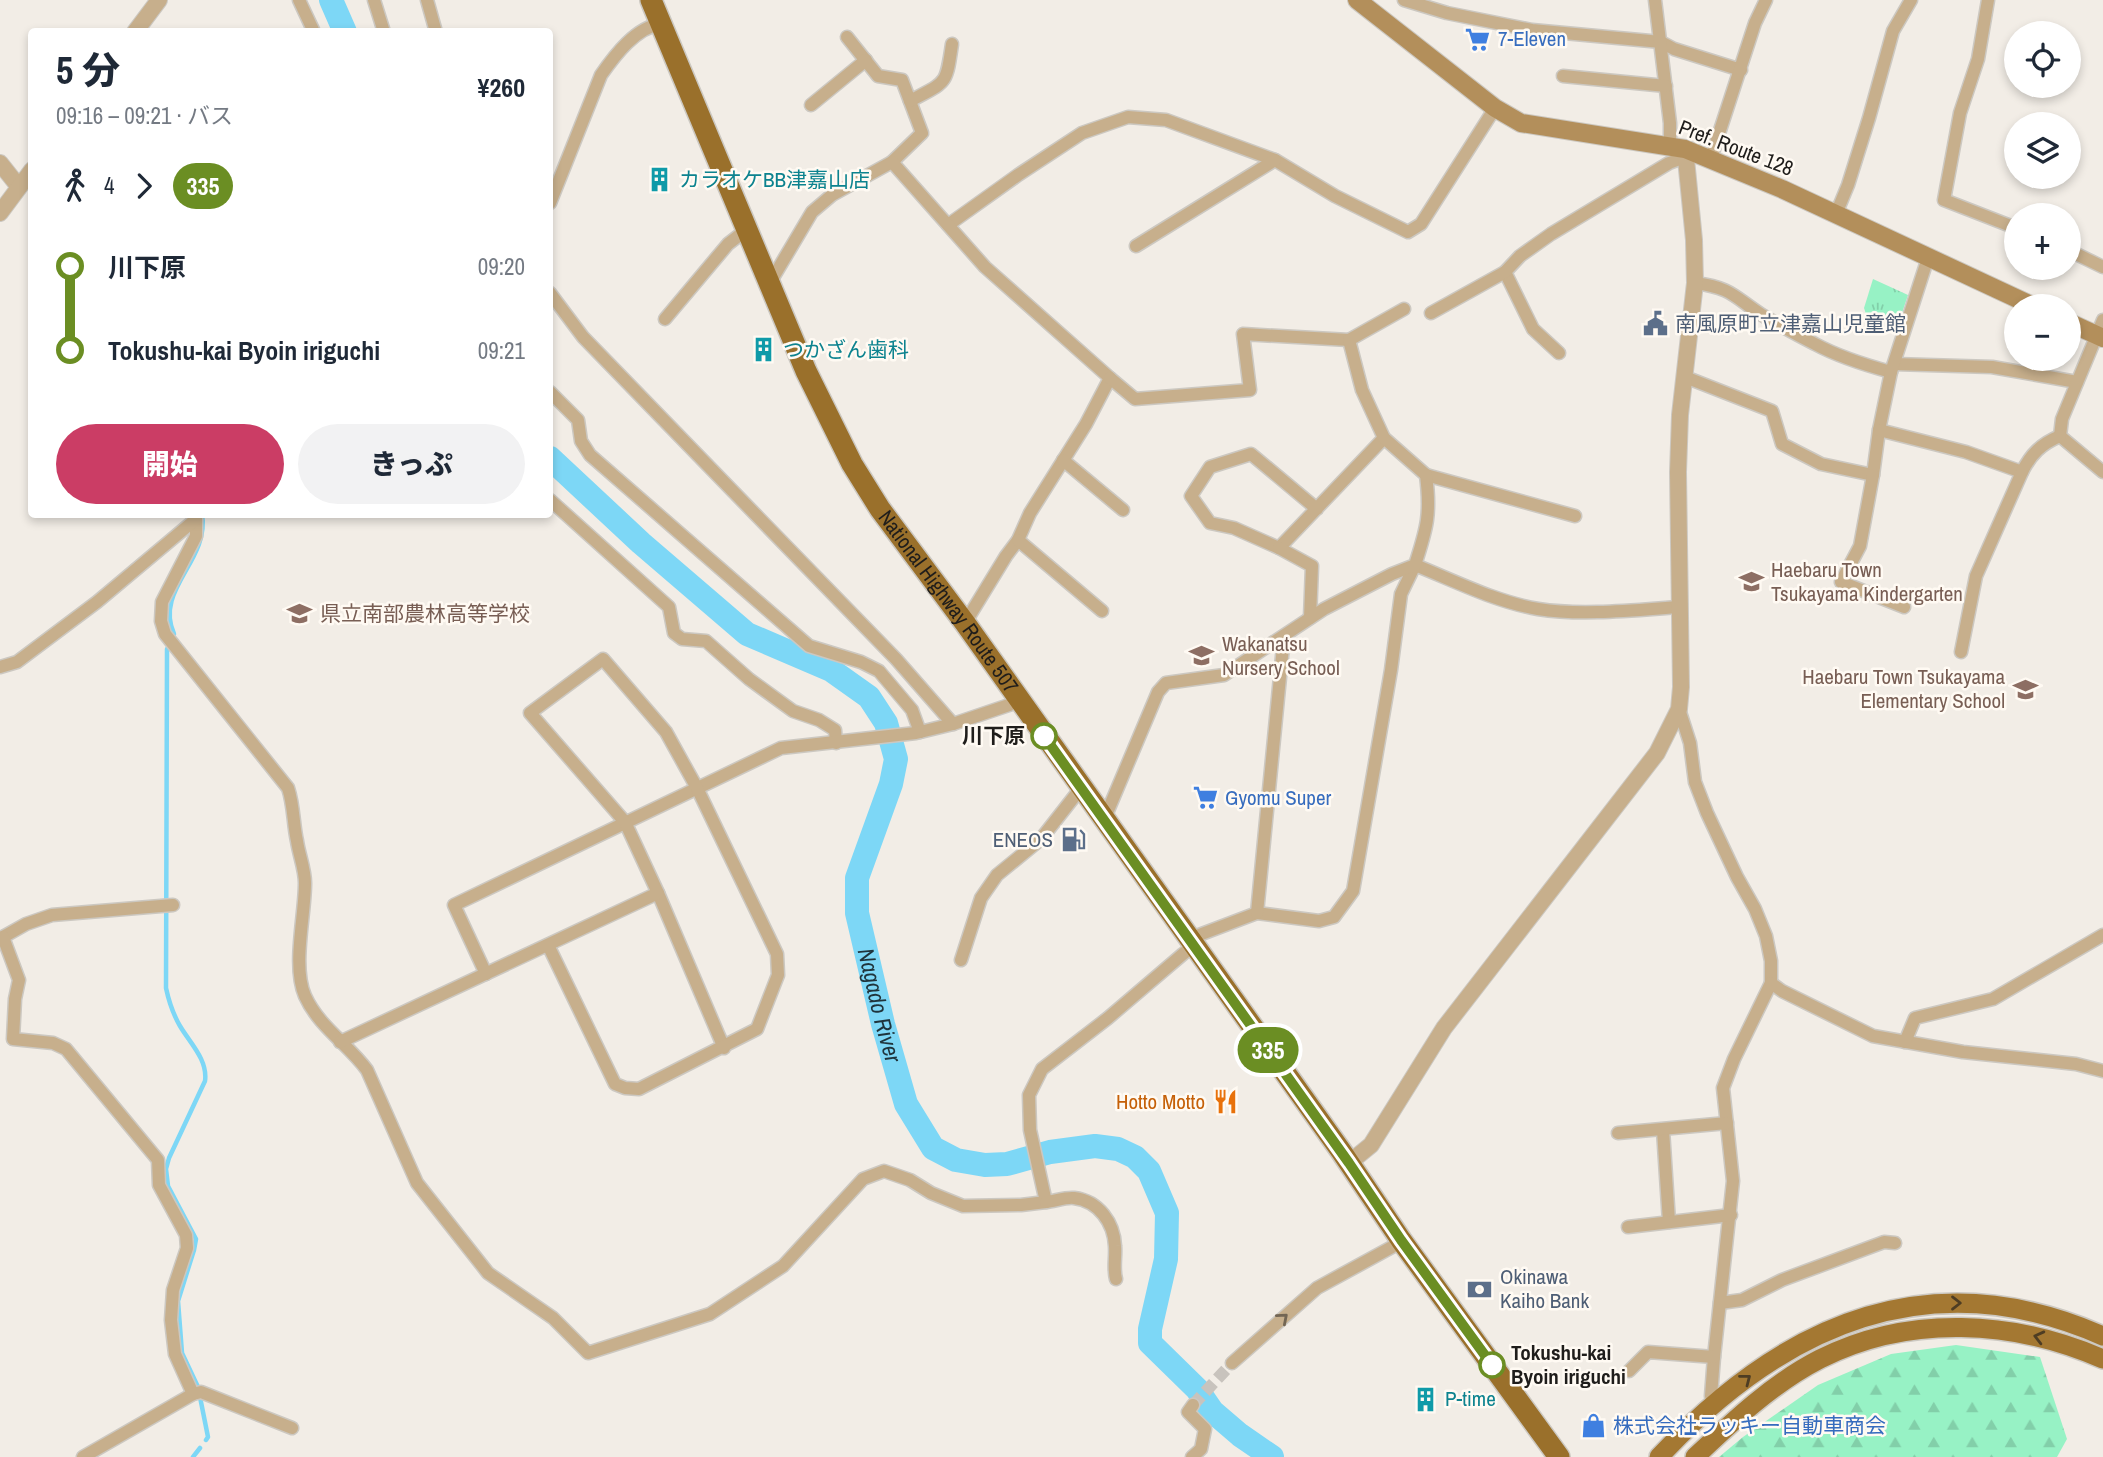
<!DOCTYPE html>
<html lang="ja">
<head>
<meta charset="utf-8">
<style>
  body { margin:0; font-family:"Archivo Narrow","Noto Sans JP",sans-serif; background:#f2f2f3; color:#1f2937; height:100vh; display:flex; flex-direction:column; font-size:26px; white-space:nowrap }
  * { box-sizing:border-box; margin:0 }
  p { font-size:23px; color:#747a83 }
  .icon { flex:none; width:38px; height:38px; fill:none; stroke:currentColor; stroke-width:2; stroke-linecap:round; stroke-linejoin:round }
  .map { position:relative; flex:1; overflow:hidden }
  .drawer { position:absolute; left:28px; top:28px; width:525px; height:490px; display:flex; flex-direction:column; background:#fff; border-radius:7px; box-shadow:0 4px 10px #0003 }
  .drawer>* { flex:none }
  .badge { padding:0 14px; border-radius:23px; font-size:24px; line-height:46px }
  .buttons { position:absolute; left:2004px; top:21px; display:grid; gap:14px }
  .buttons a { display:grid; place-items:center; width:77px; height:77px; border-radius:50%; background:#fff; box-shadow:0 4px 10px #0003; font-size:35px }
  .map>.badge { position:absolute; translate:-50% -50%; box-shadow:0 0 0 4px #fff }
  .legs { display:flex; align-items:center; gap:10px; height:77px; padding:0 28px; font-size:23px }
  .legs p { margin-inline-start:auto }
  .headline { display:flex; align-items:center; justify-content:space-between; height:119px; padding:0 28px }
  h1 { font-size:38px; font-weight:800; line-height:52px }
  .cta { display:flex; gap:14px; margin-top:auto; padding:14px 28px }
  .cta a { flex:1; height:80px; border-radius:42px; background:#cb3d65; color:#fff; font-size:28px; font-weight:800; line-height:80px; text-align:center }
  .cta a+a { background:#f2f2f3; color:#1f2937 }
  ul { padding:0 28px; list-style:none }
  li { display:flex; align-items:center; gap:24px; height:84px; font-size:26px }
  li i { display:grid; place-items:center; width:10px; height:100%; margin:0 9px; background:currentColor }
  li i::after { content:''; width:18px; height:18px; margin:-9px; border:5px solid; border-radius:50%; background:#fff }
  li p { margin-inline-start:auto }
  li:first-child i { background:linear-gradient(#0000 50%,currentColor 0) }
  li:last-child i { background:linear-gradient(currentColor 50%,#0000 0) }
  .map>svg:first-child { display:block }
  .forest { fill:url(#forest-firs) }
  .park { fill:url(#park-tufts) }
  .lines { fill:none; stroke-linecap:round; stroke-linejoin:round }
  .stream { stroke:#7dd7f6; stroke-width:4.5 }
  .river { stroke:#7dd7f6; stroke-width:24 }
  .minor-tunnel { stroke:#c8c3bd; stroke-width:12; stroke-dasharray:12 6; stroke-linecap:butt }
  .minor-casing { stroke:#ccc8c1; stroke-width:15 }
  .tertiary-casing { stroke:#ccc8c1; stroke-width:18 }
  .secondary-casing { stroke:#ccc8c1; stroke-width:20 }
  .primary-casing { stroke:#ccc8c1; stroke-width:22 }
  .trunk-casing { stroke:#ccc8c1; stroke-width:24 }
  .minor { stroke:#c7af8c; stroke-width:12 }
  .tertiary { stroke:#c7af8c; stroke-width:16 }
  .secondary { stroke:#b38f5b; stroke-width:18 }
  .primary { stroke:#a47832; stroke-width:19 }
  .trunk { stroke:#9a702b; stroke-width:21 }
  .oneway { stroke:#4e3d23 }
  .oneway2 { stroke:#736654 }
  .line-1-casing { stroke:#fff; stroke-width:16 }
  .line-1 { stroke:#6b8e23; stroke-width:10 }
  .stop-1-dot { fill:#fff; stroke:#6b8e23; stroke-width:3.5 }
  .labels { text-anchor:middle; stroke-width:5; stroke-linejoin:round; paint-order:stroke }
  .shop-label { font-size:21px; fill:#366cbe; stroke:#fffaf3; text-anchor:start }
  .street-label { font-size:21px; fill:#1f1d1b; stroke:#fffaf3 }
  .culture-label { font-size:21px; fill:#0d838f; stroke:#fffaf3; text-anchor:start }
  .service-label { font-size:21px; fill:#4e5e75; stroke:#fffaf3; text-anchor:start }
  .education-label { font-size:21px; fill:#785e54; stroke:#fffaf3; text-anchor:start }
  .stop-label { font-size:21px; font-weight:bold; fill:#1f1d1b; stroke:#fffaf3; text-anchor:end }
  .food-label { font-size:21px; fill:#c56008; stroke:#fffaf3; text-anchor:end }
  .water-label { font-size:23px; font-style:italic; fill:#1f343c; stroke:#fffaf3 }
</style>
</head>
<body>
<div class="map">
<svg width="2103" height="1457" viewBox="0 0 2103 1457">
  <defs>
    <pattern id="forest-firs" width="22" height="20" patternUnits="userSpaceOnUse" patternTransform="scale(1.75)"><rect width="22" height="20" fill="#97f2c5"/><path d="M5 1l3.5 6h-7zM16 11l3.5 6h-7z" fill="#82cfa9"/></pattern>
    <pattern id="park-tufts" width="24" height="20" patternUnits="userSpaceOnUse" patternTransform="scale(1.75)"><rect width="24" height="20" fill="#97f2c5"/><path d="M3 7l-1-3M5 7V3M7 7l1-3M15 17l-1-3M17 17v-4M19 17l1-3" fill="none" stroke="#82cfa9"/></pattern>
  </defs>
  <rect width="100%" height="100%" fill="#f2ede6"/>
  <path class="forest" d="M1956,1345L2040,1357L2067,1439L2057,1457H1719L1743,1437L1818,1385L1891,1354Z"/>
  <path class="park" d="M1873,279L1908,295L1898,325L1866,314L1864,308Z"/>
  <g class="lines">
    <g class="stream">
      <path d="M174,634C154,589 210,561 202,514"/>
      <path d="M167,649L166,988C169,1002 173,1014 180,1026C190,1043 208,1060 205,1081L169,1158L166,1169L168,1186L196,1239L194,1250L178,1301L182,1353L198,1387L208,1437L206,1440"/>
      <path d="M193,1457L200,1448"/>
    </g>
    <g class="river">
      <path d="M331,0L345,32"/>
      <path id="s1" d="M550,458L641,543L747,634L831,670L869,697L886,723L896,759L891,784L857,878V913L883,1024L906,1104L933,1148L956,1160L985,1165L1007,1164L1050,1152L1095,1146L1118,1149L1135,1157L1149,1171L1167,1213L1166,1259L1150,1329V1343L1197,1389L1212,1411L1240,1435L1272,1457"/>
    </g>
    <path class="minor-tunnel" d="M1193,1405L1232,1363"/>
    <defs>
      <g id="minor">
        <path d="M299,0L314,32"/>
        <path d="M374,0L384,32"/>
        <path d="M427,0L436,32"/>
        <path d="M1404,0L1447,13L1532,30L1661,42L1674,49L1741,70"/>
        <path d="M1655,0L1670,123V145"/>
        <path d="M1988,0L1978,59L1960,113L1944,200L2016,228"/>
        <path d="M847,37L878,76L902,80L922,133L892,162"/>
        <path d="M1563,76L1666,86"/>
        <path d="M910,101C947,81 946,86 952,44"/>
        <path d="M811,105L866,60"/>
        <path d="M1711,158L1755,23L1766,0"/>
        <path d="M550,203L601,75C615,55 636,27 661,24"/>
        <path d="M1836,214L1848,185L1869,118L1893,31L1911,0"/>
        <path d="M948,225L1018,175L1082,133L1128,117L1166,120L1275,160L1335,196L1408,232L1421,224L1495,108"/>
        <path d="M1136,246L1275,160"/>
        <path d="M2068,250L2103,267"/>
        <path d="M1505,272L1533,329L1559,353"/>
        <path d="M767,279L774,276L812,212L832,195L892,162L985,267L1110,378L1086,424L1030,513L1018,540L1006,556L965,623"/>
        <path d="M1695,283C1732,288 1733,296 1762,315C1779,325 1797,335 1815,344C1839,357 1865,365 1891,372"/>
        <path d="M550,293L583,337L896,659L953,724"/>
        <path d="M1431,313L1505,272L1520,256L1551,234L1669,163L1685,157"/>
        <path d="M665,319L728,244L746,230"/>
        <path d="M1894,364L1992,367L2077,382"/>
        <path d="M1685,377L1772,411L1782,444L1821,464L1873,475L1879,430L1891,372L1926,264L1927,257"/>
        <path d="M1110,378L1135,399L1250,390L1243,334L1349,340"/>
        <path d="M550,392L578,420L581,441L590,455L809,646L861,662L879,671L912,710L920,732"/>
        <path d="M1879,430L1966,452L2022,472"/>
        <path d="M2060,436L2062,419L2103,320"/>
        <path d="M2060,436L2103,472"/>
        <path d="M1063,460L1123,510"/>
        <path d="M1426,475L1575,516"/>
        <path d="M1873,475L1860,546L1841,582L1904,607"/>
        <path d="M550,500L669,607L674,633L682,639L706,641L749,679L793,711L819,720L835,730L836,743"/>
        <path d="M1317,509L1251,454L1210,467L1191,496L1210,523L1234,528L1279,548L1384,438"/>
        <path d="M196,519V536L162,602L161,621L165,634L288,788C294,806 293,823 297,841C299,855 305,869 305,883C305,916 292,966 305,996C319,1027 348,1044 367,1070L417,1183L488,1273L553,1318L588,1353L710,1314L783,1266L863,1179L884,1171L910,1180L931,1193L963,1206L1021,1205L1046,1202L1030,1130L1029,1095L1042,1069L1108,1018L1183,954L1193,946L1199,935L1257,913L1319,921L1334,917L1353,891L1391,670L1401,594L1415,565C1455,581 1496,602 1538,609C1582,616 1636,610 1680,607"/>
        <path d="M1018,540L1102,611"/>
        <path d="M1279,548L1312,566L1310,618"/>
        <path d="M1961,652L1976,576L2022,472C2031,454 2041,444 2060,436"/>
        <path d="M0,667L17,662L97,602L196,519"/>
        <path d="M1679,709L1690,743L1695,782L1707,813L1737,877L1755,909L1766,936L1771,961V983L1734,1059L1723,1088L1733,1181L1714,1357L1711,1396L1715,1404"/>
        <path d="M1104,820L1158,692L1166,683L1224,675L1324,609L1392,574L1415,565C1427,528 1431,514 1426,475L1384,438L1362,390L1349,340L1404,309"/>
        <path d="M658,893L724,1048"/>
        <path d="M1257,913L1284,636"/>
        <path d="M3,937L26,924L52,915L173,905"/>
        <path d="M0,938L3,937L19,980L15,999L13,1039L53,1043L66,1049L158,1160L159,1185L186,1235L187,1248L173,1290L171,1320L175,1354L193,1394"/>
        <path d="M961,960L981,898L997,875L1041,839L1081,788"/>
        <path d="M486,974L454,905L781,748L916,733L953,724L1009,705L1018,699"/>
        <path d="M1771,983L1782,991L1873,1036L1963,1052L2076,1064L2103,1071"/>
        <path d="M340,1042L658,893L625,822L530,713L603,659L666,732L697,788L777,954L778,975L757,1029L639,1089L625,1088L615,1084L548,945"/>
        <path d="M1905,1042L1915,1018L1993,999L2103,935"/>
        <path d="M1663,1130L1669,1222"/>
        <path d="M1618,1133L1727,1123"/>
        <path d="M1046,1202C1055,1201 1066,1197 1074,1198C1099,1201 1114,1223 1115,1246C1116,1257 1113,1268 1116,1279"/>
        <path d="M1628,1227L1731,1215"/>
        <path d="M1720,1303L1742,1300L1782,1280L1884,1242L1895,1243"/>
        <path d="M1232,1363L1317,1288L1392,1247L1401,1240"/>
        <path d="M1629,1371L1648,1352L1714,1357"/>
        <path d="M83,1457L193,1394L201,1392L292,1428"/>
        <path d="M1192,1457L1201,1449L1205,1429L1188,1412L1193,1405"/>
      </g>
      <g id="tertiary">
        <path d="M135,32L159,0"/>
        <path d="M0,163L19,187"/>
        <path d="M0,213L32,170"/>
        <path d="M1349,1163L1371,1145L1444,1028L1657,753L1679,709L1681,687L1678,472L1680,415L1695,283L1694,240L1685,149"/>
      </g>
      <g id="secondary">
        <path d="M1357,0L1495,108L1521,123L1685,149L1782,189L2033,306"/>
        <path d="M2068,322L2103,338"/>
      </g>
      <g id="primary">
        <path d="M1659,1457C1782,1325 1929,1259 2103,1336"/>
        <path d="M1695,1457C1733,1421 1773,1383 1820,1359C1909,1314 2014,1320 2103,1359"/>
      </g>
      <g id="trunk">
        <path id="s2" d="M651,0L806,371L852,464L880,509L965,623L1341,1151L1401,1240L1559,1457"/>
      </g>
    </defs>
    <use href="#minor" class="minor-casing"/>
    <use href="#tertiary" class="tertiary-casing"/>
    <use href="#secondary" class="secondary-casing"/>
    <use href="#primary" class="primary-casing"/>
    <use href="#trunk" class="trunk-casing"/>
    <use href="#minor" class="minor"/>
    <use href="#tertiary" class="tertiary"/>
    <use href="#secondary" class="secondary"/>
    <use href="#primary" class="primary"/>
    <use href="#trunk" class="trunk"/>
  </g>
  <defs><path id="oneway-chevron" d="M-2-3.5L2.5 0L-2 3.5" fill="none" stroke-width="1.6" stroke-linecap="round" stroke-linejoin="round" transform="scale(1.75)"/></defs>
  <g class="oneway">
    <use href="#oneway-chevron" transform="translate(1956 1303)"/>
    <use href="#oneway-chevron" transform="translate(2039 1337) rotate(-166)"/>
    <use href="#oneway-chevron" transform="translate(1746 1379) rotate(-38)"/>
  </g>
  <use class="oneway2" href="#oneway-chevron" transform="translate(1283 1318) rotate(-41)"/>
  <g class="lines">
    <defs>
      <path id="line-1" d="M1044,736L1349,1163L1401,1240L1492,1365"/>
    </defs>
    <use href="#line-1" class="line-1-casing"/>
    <use href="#line-1" class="line-1"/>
  </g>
  <defs>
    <symbol id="supermarket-bare" viewBox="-9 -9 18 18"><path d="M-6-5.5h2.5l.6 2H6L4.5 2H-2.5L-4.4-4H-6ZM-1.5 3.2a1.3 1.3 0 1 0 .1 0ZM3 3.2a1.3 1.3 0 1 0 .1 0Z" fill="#3f7fe0" stroke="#fffaf3" stroke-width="2.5" paint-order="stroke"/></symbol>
    <symbol id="building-bare" viewBox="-9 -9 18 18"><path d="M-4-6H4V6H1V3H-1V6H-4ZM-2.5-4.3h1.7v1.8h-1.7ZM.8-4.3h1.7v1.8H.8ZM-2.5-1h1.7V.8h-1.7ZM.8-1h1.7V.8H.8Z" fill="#0f9aa8" stroke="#fffaf3" stroke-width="2.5" paint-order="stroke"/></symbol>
    <symbol id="civic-bare" viewBox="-9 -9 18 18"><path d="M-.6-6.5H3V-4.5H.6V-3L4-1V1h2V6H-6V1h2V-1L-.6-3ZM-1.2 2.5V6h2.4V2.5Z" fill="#5c6f8a" stroke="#fffaf3" stroke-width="2.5" paint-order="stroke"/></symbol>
    <symbol id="school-bare" viewBox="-9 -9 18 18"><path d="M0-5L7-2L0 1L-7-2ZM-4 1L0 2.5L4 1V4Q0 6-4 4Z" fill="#8d6e63" stroke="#fffaf3" stroke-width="2.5" paint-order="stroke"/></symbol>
    <symbol id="fuel-bare" viewBox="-9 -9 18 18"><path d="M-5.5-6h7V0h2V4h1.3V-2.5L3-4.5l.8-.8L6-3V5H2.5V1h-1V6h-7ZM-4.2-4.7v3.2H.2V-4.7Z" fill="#5c6f8a" stroke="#fffaf3" stroke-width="2.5" paint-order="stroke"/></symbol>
    <symbol id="restaurant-bare" viewBox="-9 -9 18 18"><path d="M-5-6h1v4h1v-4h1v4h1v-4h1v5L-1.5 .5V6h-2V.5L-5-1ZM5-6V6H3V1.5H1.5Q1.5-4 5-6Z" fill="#e8710a" stroke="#fffaf3" stroke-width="2.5" paint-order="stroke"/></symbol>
    <symbol id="bank-bare" viewBox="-9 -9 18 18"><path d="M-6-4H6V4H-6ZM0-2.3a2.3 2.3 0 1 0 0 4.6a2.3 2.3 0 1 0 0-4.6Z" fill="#5c6f8a" stroke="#fffaf3" stroke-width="2.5" paint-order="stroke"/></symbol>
    <symbol id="shop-bare" viewBox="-9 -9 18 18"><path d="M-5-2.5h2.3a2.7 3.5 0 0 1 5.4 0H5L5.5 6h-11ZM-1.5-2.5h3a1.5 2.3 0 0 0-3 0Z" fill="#3f7fe0" stroke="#fffaf3" stroke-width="2.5" paint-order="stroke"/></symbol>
  </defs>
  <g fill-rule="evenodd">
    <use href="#supermarket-bare" x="1460" y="22" width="35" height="35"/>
    <use href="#building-bare" x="642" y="162" width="35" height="35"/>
    <use href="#civic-bare" x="1638" y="306" width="35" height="35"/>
    <use href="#building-bare" x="746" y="332" width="35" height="35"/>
    <use href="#school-bare" x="1734" y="564" width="35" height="35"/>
    <use href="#school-bare" x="282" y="596" width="35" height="35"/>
    <use href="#school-bare" x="1184" y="638" width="35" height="35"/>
    <use href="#school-bare" x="2008" y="672" width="35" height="35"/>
    <use href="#supermarket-bare" x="1188" y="780" width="35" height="35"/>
    <use href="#fuel-bare" x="1056" y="822" width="35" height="35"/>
    <use href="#restaurant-bare" x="1208" y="1084" width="35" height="35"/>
    <use href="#bank-bare" x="1462" y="1272" width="35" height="35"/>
    <use href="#building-bare" x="1408" y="1382" width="35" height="35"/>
    <use href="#shop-bare" x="1576" y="1408" width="35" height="35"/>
  </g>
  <g class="stop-1-dot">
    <circle cx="1044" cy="736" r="12"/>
    <circle cx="1492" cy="1365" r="12"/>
  </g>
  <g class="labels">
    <g class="shop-label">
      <text x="1498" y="46">7-Eleven</text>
      <text x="1225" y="805">Gyomu Super</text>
      <text x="1613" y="1433">株式会社ラッキー自動車商会</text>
    </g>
    <g class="street-label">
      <text transform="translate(1736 148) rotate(21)" y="7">Pref. Route 128</text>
      <text dy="7" stroke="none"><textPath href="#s2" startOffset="674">National Highway Route 507</textPath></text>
    </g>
    <g class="culture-label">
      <text x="679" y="187">カラオケBB津嘉山店</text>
      <text x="783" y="357">つかざん歯科</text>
      <text x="1445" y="1406">P-time</text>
    </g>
    <g class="service-label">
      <text x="1675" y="331">南風原町立津嘉山児童館</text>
      <text x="1053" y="847" text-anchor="end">ENEOS</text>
      <text x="1500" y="1284">Okinawa<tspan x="1500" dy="24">Kaiho Bank</tspan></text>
    </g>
    <g class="education-label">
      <text x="1771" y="577">Haebaru Town<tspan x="1771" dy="24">Tsukayama Kindergarten</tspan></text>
      <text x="320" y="621">県立南部農林高等学校</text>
      <text x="1222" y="651">Wakanatsu<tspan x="1222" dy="24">Nursery School</tspan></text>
      <text x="2005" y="684" text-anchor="end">Haebaru Town Tsukayama<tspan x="2005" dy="24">Elementary School</tspan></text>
    </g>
    <g class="stop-label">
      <text x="1025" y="743">川下原</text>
      <text x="1511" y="1360" text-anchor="start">Tokushu-kai<tspan x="1511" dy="24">Byoin iriguchi</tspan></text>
    </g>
    <g class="food-label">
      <text x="1205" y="1109">Hotto Motto</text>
    </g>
    <g class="water-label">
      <text dy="8" stroke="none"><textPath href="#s1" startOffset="726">Nagado River</textPath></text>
    </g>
  </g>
</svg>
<div class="buttons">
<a><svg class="icon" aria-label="locate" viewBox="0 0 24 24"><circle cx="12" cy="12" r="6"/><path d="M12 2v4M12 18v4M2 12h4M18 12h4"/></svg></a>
<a><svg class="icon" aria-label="layers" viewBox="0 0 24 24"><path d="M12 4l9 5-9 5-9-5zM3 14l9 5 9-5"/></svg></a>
<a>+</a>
<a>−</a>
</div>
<b class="badge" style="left:1268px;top:1050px;background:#6b8e23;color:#fff">335</b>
<section class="drawer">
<div class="headline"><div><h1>5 分</h1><p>09:16 – 09:21 · バス</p></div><b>¥260</b></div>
<div class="legs"><svg class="icon" aria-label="walk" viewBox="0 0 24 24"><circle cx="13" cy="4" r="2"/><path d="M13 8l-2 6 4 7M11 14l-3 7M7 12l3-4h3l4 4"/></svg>4<svg class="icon" aria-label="forward" viewBox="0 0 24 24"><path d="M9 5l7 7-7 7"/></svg><b class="badge" style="background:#6b8e23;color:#fff">335</b></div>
<ul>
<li><i style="color:#6b8e23"></i><b>川下原</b><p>09:20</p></li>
<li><i style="color:#6b8e23"></i><b>Tokushu-kai Byoin iriguchi</b><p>09:21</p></li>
</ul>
<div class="cta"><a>開始</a><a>きっぷ</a></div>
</section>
</div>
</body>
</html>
